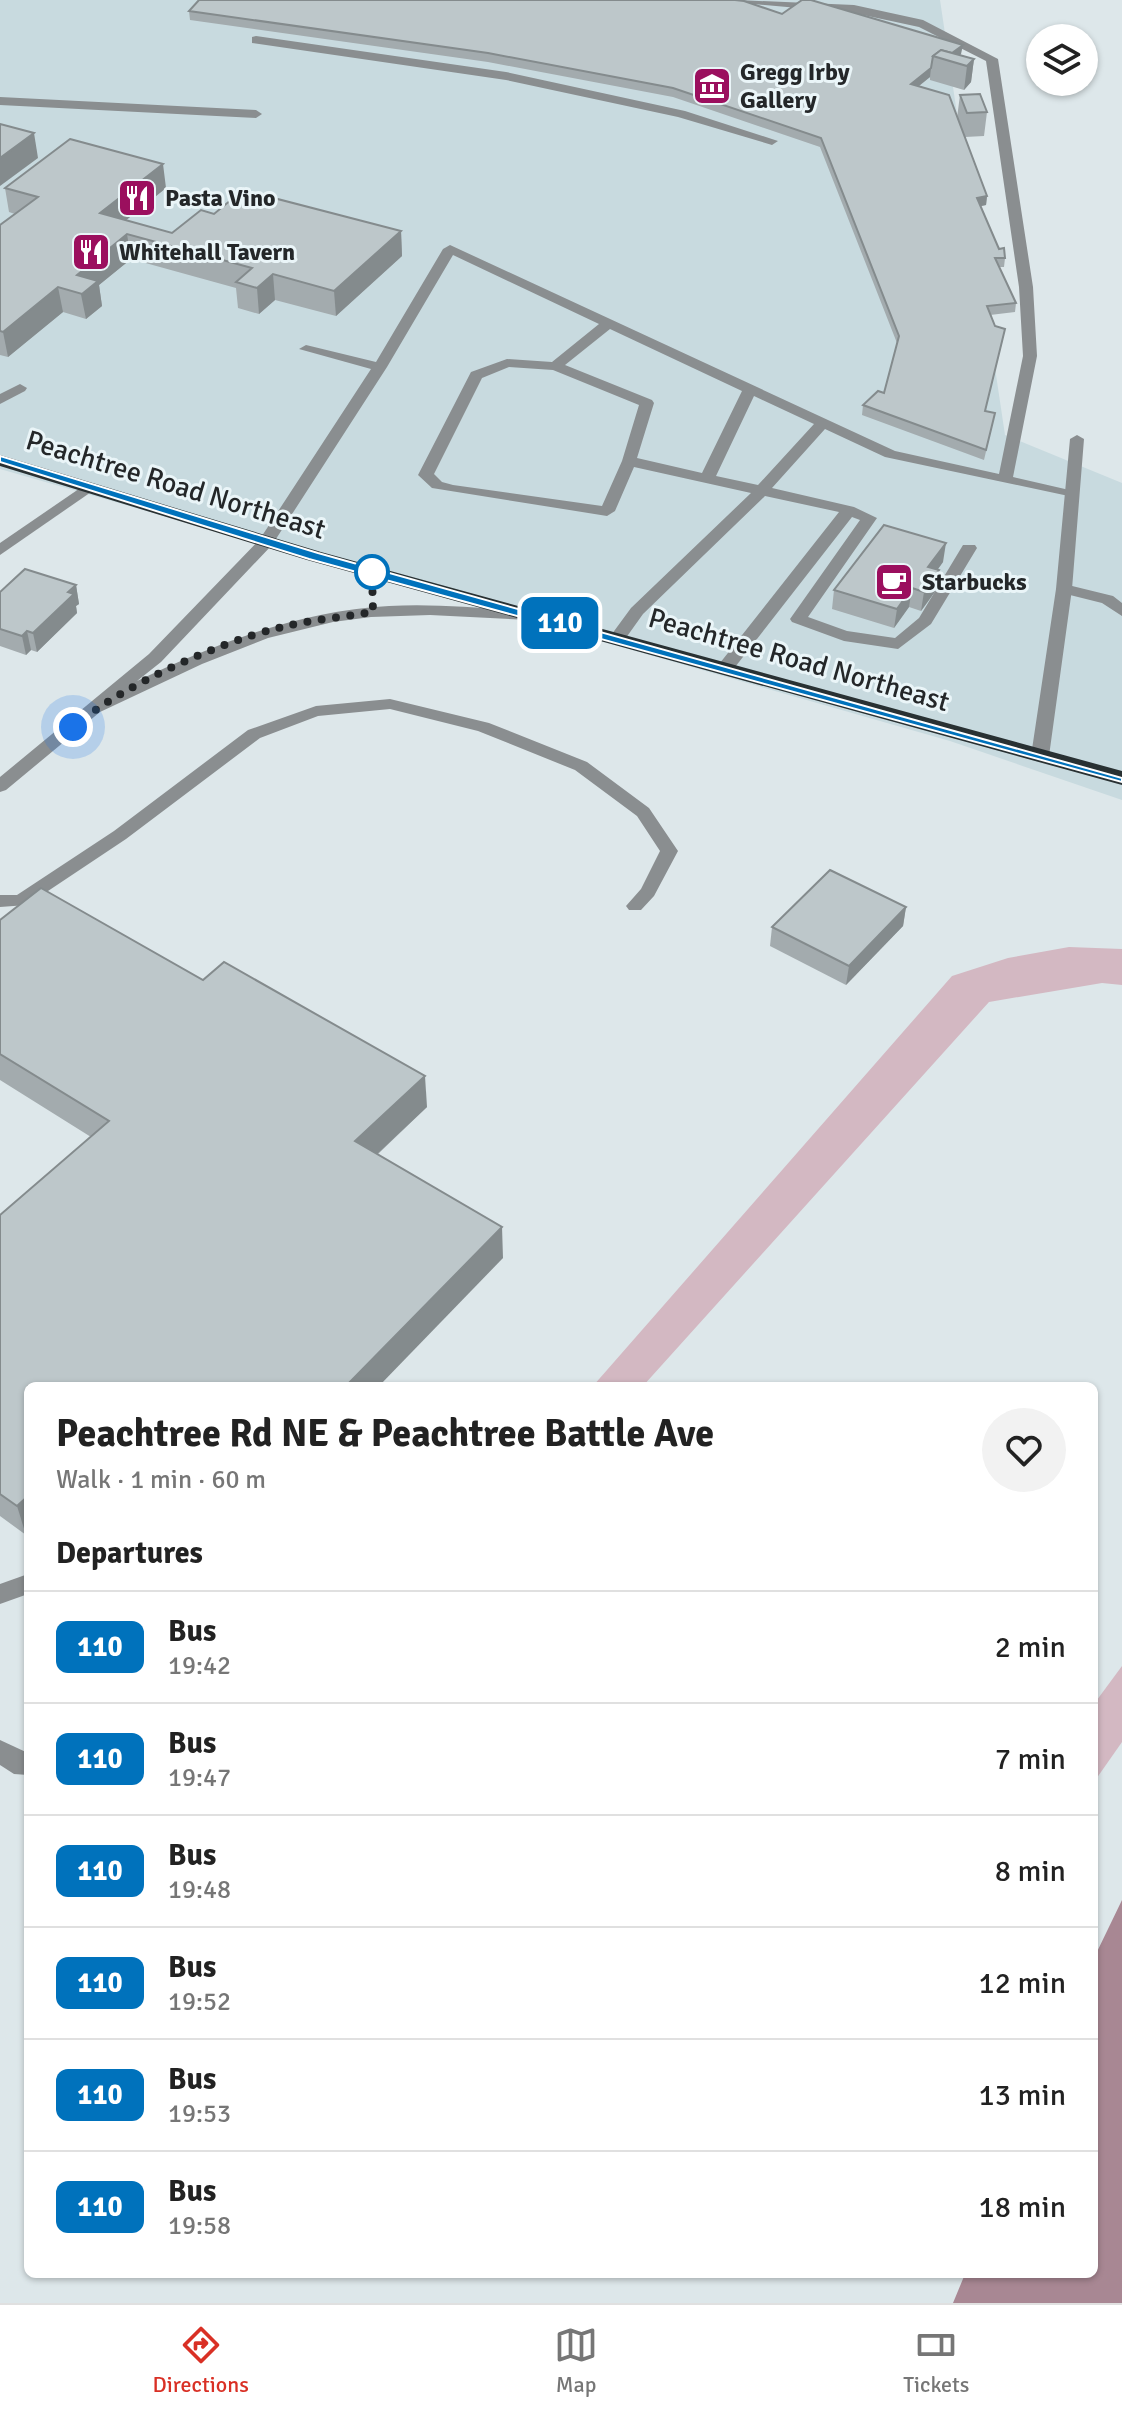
<!DOCTYPE html>
<html lang="en">
<head>
<meta charset="utf-8">
<style>
  body { margin:0; font-family:Signika,sans-serif; background:#f2f2f2; color:#222; height:100vh; display:flex; flex-direction:column; font-size:30px; white-space:nowrap }
  * { box-sizing:border-box; margin:0 }
  p { font-size:26px; color:#767676 }
  .icon { flex:none; width:44px; height:44px; fill:none; stroke:currentColor; stroke-width:2; stroke-linecap:round; stroke-linejoin:round }
  .map { position:relative; flex:1; overflow:hidden }
  .panel { position:absolute; left:24px; top:1382px; width:1074px; height:896px; display:flex; flex-direction:column; background:#fff; border-radius:12px; box-shadow:0 2px 6px #0004 }
  .panel>* { flex:none }
  .badge { padding:0 16px; border-radius:12px; font-size:28px; line-height:52px }
  .fabs { position:absolute; left:1026px; top:24px; display:grid; gap:16px }
  .fabs a { display:grid; place-items:center; width:72px; height:72px; border-radius:50%; background:#fff; box-shadow:0 2px 6px #0004; font-size:40px }
  .you { position:absolute; width:40px; height:40px; margin:-20px; border:6px solid #fff; border-radius:50%; background:#1a73e8; box-shadow:0 0 0 12px #1a73e833 }
  .map>.badge { position:absolute; translate:-50% -50%; box-shadow:0 0 0 4px #fff }
  h2 { padding:0 32px; font-size:30px; line-height:72px }
  .round { display:grid; place-items:center; flex:none; width:84px; height:84px; border-radius:42px; background:#f2f2f2 }
  .overview { display:flex; align-items:center; justify-content:space-between; height:136px; padding:0 32px }
  h1 { font-size:38px; font-weight:700; line-height:60px }
  ul { padding:0; list-style:none }
  li { display:flex; align-items:center; gap:24px; height:112px; padding:0 32px; border-top:2px solid #e0e0e0 }
  li div { flex:1 }
  li b { display:block; font-size:30px }
  li em { font-style:normal }
  li .badge { min-width:88px; font-weight:700; text-align:center }
  .dock { display:flex; justify-content:space-around; align-items:center; height:112px; border-top:2px solid #e0e0e0; background:#fff; font-size:22px; color:#767676 }
  .dock a { display:grid; justify-items:center; gap:4px }
  .dock .active { color:#d93025 }
  .map>svg:first-child { display:block }
  .built { fill:#c8dadf }
  .green { fill:#d3b8c2 }
  .water { fill:#a88793 }
  .lines { fill:none; stroke-linecap:round; stroke-linejoin:round }
  .lane { fill:#8a8e90; fill-rule:evenodd }
  .street { fill:#8a8e90; fill-rule:evenodd }
  .highway { fill:#293133; fill-rule:evenodd }
  .wall { fill:#a3abae }
  .shaded-wall { fill:#848b8d }
  .building { fill:#bdc7ca; stroke:#848b8d; stroke-width:2 }
  .line { fill:#0072bc; stroke:#fff; stroke-width:2 }
  .walk { stroke:#242729; stroke-width:8; stroke-dasharray:0 14.4 }
  .stop-dot { fill:#fff; stroke:#0072bc; stroke-width:4 }
  .labels { text-anchor:middle; stroke-width:6; stroke-linejoin:round; paint-order:stroke }
  .far-poi-label { font-size:24px; font-weight:bold; fill:#242729; stroke:#eaf5f8; text-anchor:start }
  .street-label { font-size:28px; fill:#242729; stroke:#eaf5f8 }
</style>
</head>
<body>
<div class="map">
<svg width="1122" height="2303" viewBox="0 0 1122 2303">
  <rect width="100%" height="100%" fill="#dde7ea"/>
  <path class="built" d="M0,0H940L1005,435L1122,483V800L950,741L0,469Z"/>
  <g class="green">
    <path d="M1069,947L1122,949V985L1102,983L989,1002L643,1386H593L952,976L1008,958Z"/>
    <path d="M1122,1666V1742L1094,1782V1704Z"/>
  </g>
  <path class="water" d="M1122,1900V2303H953L965,2274H1094V1958Z"/>
  <g class="lines">
    <g class="lane">
      <path d="M737,0L854,5L923,20L998,59L1033,287L1037,356L1013,477L1078,492V498L885,457L825,429L772,488L854,507L877,518L808,617L847,631L895,638L919,618L963,545H975L977,548L931,624L898,649L844,641L792,622L790,619L860,520L852,517L732,671H720V663L839,512L765,496L643,614L623,642H611L609,638L631,608L751,493L634,467L615,511L607,516L432,488L418,475L471,372L507,359L552,362L599,324L453,255L387,367L274,542L272,545H260L258,542L371,369L299,349L306,345L376,362L443,249L450,245L895,451L999,474L1023,356L1019,287L986,61L919,27L854,13L743,3ZM610,329L742,391L702,473L637,458L654,403L652,400L565,365ZM509,367L553,370L639,405L622,461L602,506L453,485L442,482L434,474L482,378ZM754,396L814,424L758,485L716,476Z"/>
      <path d="M256,36L506,72L685,111L778,141L772,145L678,117L506,80L252,43V37Z"/>
      <path d="M0,97L256,110L262,114L256,118L0,105Z"/>
      <path d="M20,384L27,388L25,391L0,404V394Z"/>
      <path d="M1064,584L1113,596L1122,603V616L1102,603L1058,592V586Z"/>
      <path d="M390,699L489,723L587,762L649,808L678,851L654,896L641,910H629L626,906L641,889L660,851L637,816L575,770L478,731L390,709L318,716L260,738L126,839L27,905L0,907V895H17L114,831L248,730L316,706Z"/>
      <path d="M28,1574V1594L0,1604V1584Z"/>
      <path d="M0,1740L28,1753V1775L14,1774L0,1765Z"/>
    </g>
    <g class="street">
      <path d="M1077,435L1084,439L1072,589L1049,756L1040,762L1031,756L1056,589L1070,439Z"/>
      <path d="M89,482L97,487L94,490L0,555V543Z"/>
      <path d="M266,537L274,542L272,545L161,662L137,681C216,643 300,611 389,606C436,603 483,609 530,610L538,615L530,620L430,615L371,617L333,622L268,638L202,664L100,712L6,790L0,792V777L149,654L260,539Z"/>
    </g>
    <path class="highway" d="M0,455L321,552L1122,771V785L307,560L0,466Z"/>
  </g>
  <g class="wall">
    <path d="M189,11L782,14L961,54L960,55L974,59L971,82L964,90L930,80V77L919,86L957,118L960,95L987,112L984,136L965,137L987,196L986,205L981,206L999,249L1005,258L1004,267H999L1016,303L1015,312L990,315L995,326L1003,339L985,411L995,413L984,460L862,415L863,405L884,393L897,343L820,147L673,97L488,62L190,20Z"/>
    <path d="M5,188H166L126,220L172,233L214,214L401,231L402,256L336,316L275,300L259,314L238,308L236,288L131,259L99,285L102,306L86,319L63,312L8,357L0,355V225L15,214L9,212Z"/>
    <path d="M943,562L937,570H939L937,589L921,611L909,607L894,628L832,609L834,590Z"/>
    <path d="M76,585L79,604L76,606L77,613L37,652L31,650L26,655L0,646V592Z"/>
    <path d="M906,907L903,926L846,985L770,946L772,927Z"/>
    <path d="M0,920L427,1107L378,1154L503,1258L28,1386V1534L26,1535L0,1516V1215L91,1137L0,1080Z"/>
  </g>
  <g class="shaded-wall">
    <path d="M963,45L961,54L951,62L943,59Z"/>
    <path d="M974,59L971,82L964,90L967,66Z"/>
    <path d="M931,68L930,77L910,93L911,84Z"/>
    <path d="M34,133L38,158L0,186V158Z"/>
    <path d="M163,164L166,188L104,238L100,213Z"/>
    <path d="M987,196L986,205L976,207L977,198Z"/>
    <path d="M401,231L402,256L336,316L334,291Z"/>
    <path d="M127,234L131,259L99,285L102,306L86,319L77,275Z"/>
    <path d="M273,274L275,300L259,314L257,288Z"/>
    <path d="M58,287L63,312L8,357L3,332Z"/>
    <path d="M946,543L943,562L926,586L928,567Z"/>
    <path d="M939,570L937,589L921,611L924,592Z"/>
    <path d="M76,585L79,604L76,606L77,613L37,652L33,633Z"/>
    <path d="M912,588L909,607L894,628L897,609Z"/>
    <path d="M27,631L31,650L26,655L22,636Z"/>
    <path d="M906,907L903,926L846,985L849,966Z"/>
    <path d="M425,1076L427,1107L358,1172L355,1141Z"/>
    <path d="M502,1227L503,1258L379,1386H346Z"/>
    <path d="M28,1496V1534L26,1535L17,1506Z"/>
  </g>
  <g class="building">
    <path d="M199,0H735L744,1L782,14L802,0H811L963,45L952,53L941,50L933,56L931,68L911,84L949,95L987,196L977,198L999,249L1004,248L1005,258H995L1016,303L987,306L995,326L1005,329L985,411L995,413L986,450L863,405L878,391L884,393L899,336L821,138L673,88L488,53L189,11Z"/>
    <path d="M941,50L974,59L967,66L933,56Z"/>
    <path d="M980,94L987,112L967,113L960,95Z"/>
    <path d="M0,124L34,133L0,158Z"/>
    <path d="M70,139L163,164L100,213L172,233L201,210L214,214L243,190L401,231L334,291L273,274L257,288L236,282L252,268L127,234L77,275L98,281L82,294L58,287L3,332L0,331V225L38,197L5,188Z"/>
    <path d="M884,525L946,543L928,567L939,570L924,592L912,588L897,609L834,590Z"/>
    <path d="M25,569L76,585L68,592L74,594L33,633L27,631L22,636L0,629V592Z"/>
    <path d="M830,870L906,907L849,966L772,927Z"/>
    <path d="M41,888L203,980L224,962L425,1076L355,1141L502,1227L346,1386H28V1496L17,1506L0,1494V1215L109,1121L0,1054V920Z"/>
  </g>
  <path class="line" d="M0,456L318,553L1122,778V782L309,559L0,462Z"/>
  <g class="lines">
    <path class="walk" d="M73,727C121,686 219,642 282,627C311,620 343,617 373,612L372,572"/>
  </g>
  <defs>
    <symbol id="museum-square" viewBox="-11 -11 22 22"><rect x="-9" y="-9" width="18" height="18" rx="4" fill="#9b0f5e" stroke="#eaf5f8"/><path d="M0-6L6-3V-2H-6V-3ZM-5-1h2V3h-2ZM-1-1h2V3h-2ZM3-1h2V3H3ZM-6 4H6V6H-6Z" fill="#fff"/></symbol>
    <symbol id="restaurant-square" viewBox="-11 -11 22 22"><rect x="-9" y="-9" width="18" height="18" rx="4" fill="#9b0f5e" stroke="#eaf5f8"/><path d="M-5-6h1v4h1v-4h1v4h1v-4h1v5L-1.5 .5V6h-2V.5L-5-1ZM5-6V6H3V1.5H1.5Q1.5-4 5-6Z" fill="#fff"/></symbol>
    <symbol id="cafe-square" viewBox="-11 -11 22 22"><rect x="-9" y="-9" width="18" height="18" rx="4" fill="#9b0f5e" stroke="#eaf5f8"/><path d="M-5.5-4.5H6V0H3Q3 3.5 0 3.5H-2.5Q-5.5 3.5-5.5 0ZM3-3.2v2h1.7v-2ZM-6 4.5H4V6H-6Z" fill="#fff"/></symbol>
  </defs>
  <g fill-rule="evenodd">
    <use href="#museum-square" x="690" y="64" width="44" height="44"/>
    <use href="#restaurant-square" x="115" y="176" width="44" height="44"/>
    <use href="#restaurant-square" x="69" y="230" width="44" height="44"/>
    <use href="#cafe-square" x="872" y="560" width="44" height="44"/>
  </g>
  <circle class="stop-dot" cx="372" cy="572" r="16"/>
  <g class="labels">
    <g class="far-poi-label">
      <text x="740" y="80">Gregg Irby<tspan x="740" dy="28">Gallery</tspan></text>
      <text x="165" y="206">Pasta Vino</text>
      <text x="119" y="260">Whitehall Tavern</text>
      <text x="922" y="590">Starbucks</text>
    </g>
    <g class="street-label">
      <text transform="translate(176 484) rotate(17)" y="10">Peachtree Road Northeast</text>
      <text transform="translate(799 659) rotate(16)" y="10">Peachtree Road Northeast</text>
    </g>
  </g>
</svg>
<div class="fabs">
<a><svg class="icon" aria-label="layers" viewBox="0 0 24 24"><path d="M12 4l9 5-9 5-9-5zM3 14l9 5 9-5"/></svg></a>
</div>
<div class="you" style="left:73px;top:727px"></div>
<b class="badge" style="left:560px;top:623px;background:#0072bc;color:#fff">110</b>
<section class="panel">
<div class="overview"><div><h1>Peachtree Rd NE &amp; Peachtree Battle Ave</h1><p>Walk · 1 min · 60 m</p></div><a class="round"><svg class="icon" aria-label="heart" viewBox="0 0 24 24"><path d="M12 20l-8-8c-3-5 5-10 8-4 3-6 11-1 8 4z"/></svg></a></div>
<h2>Departures</h2>
<ul>
<li><span class="badge" style="background:#0072bc;color:#fff">110</span><div><b>Bus</b><p>19:42</p></div><em>2 min</em></li>
<li><span class="badge" style="background:#0072bc;color:#fff">110</span><div><b>Bus</b><p>19:47</p></div><em>7 min</em></li>
<li><span class="badge" style="background:#0072bc;color:#fff">110</span><div><b>Bus</b><p>19:48</p></div><em>8 min</em></li>
<li><span class="badge" style="background:#0072bc;color:#fff">110</span><div><b>Bus</b><p>19:52</p></div><em>12 min</em></li>
<li><span class="badge" style="background:#0072bc;color:#fff">110</span><div><b>Bus</b><p>19:53</p></div><em>13 min</em></li>
<li><span class="badge" style="background:#0072bc;color:#fff">110</span><div><b>Bus</b><p>19:58</p></div><em>18 min</em></li>
</ul>
</section>
</div>
<nav class="dock">
<a class="active"><svg class="icon" aria-label="directions" viewBox="0 0 24 24"><path d="M12 3l9 9-9 9-9-9zM9 14v-3h6M13 9l2 2-2 2"/></svg>Directions</a>
<a><svg class="icon" aria-label="map" viewBox="0 0 24 24"><path d="M3 6l6-2 6 2 6-2v14l-6 2-6-2-6 2zM9 4v14M15 6v14"/></svg>Map</a>
<a><svg class="icon" aria-label="tickets" viewBox="0 0 24 24"><path d="M3 7h18v10H3zM15 7v10"/></svg>Tickets</a>
</nav>
</body>
</html>
